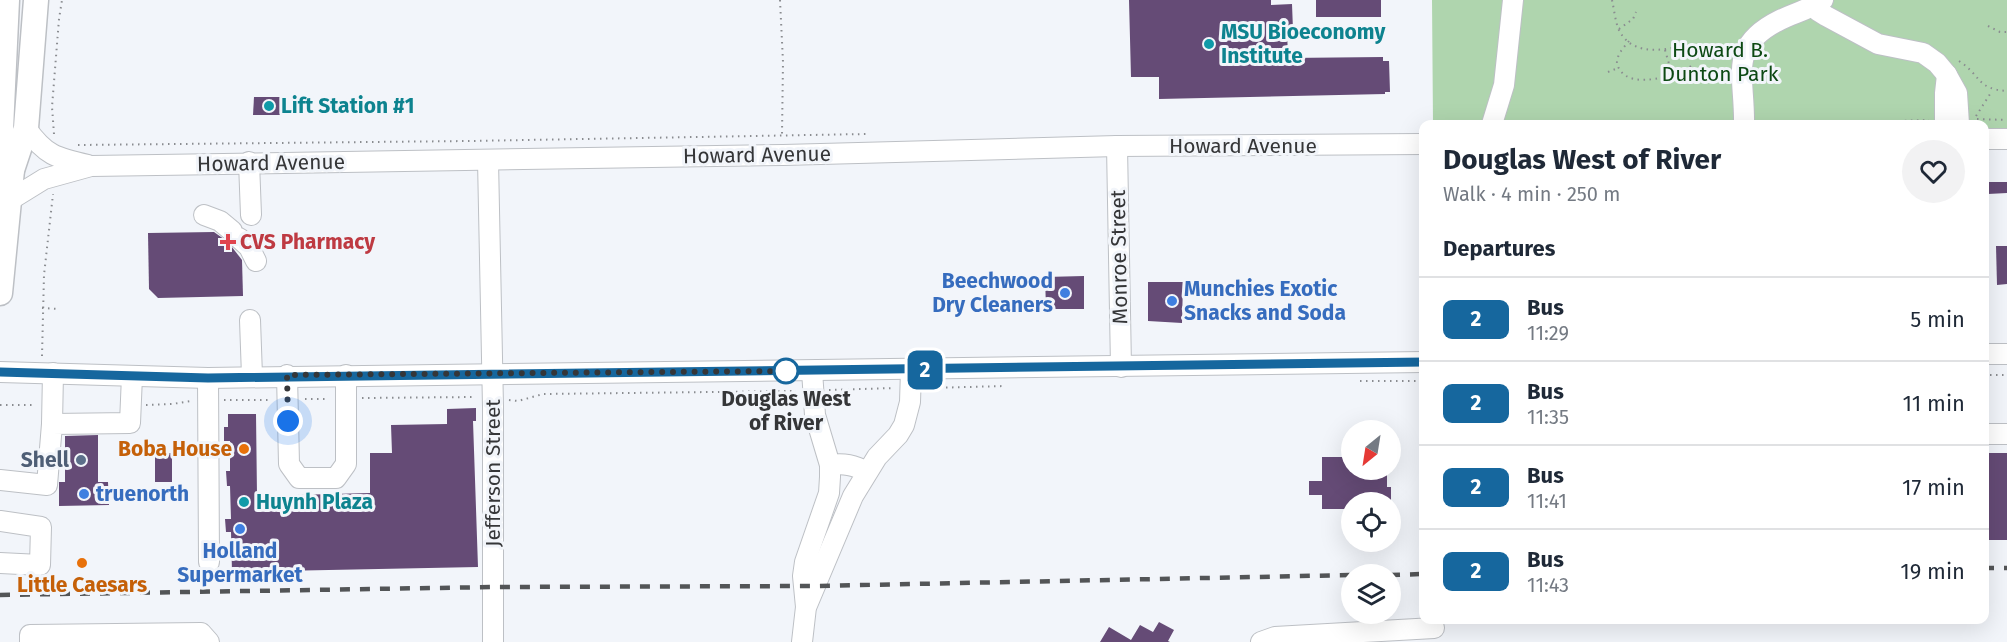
<!DOCTYPE html>
<html lang="en">
<head>
<meta charset="utf-8">
<style>
  body { margin:0; font-family:"Fira Sans",sans-serif; background:#f2f2f3; color:#1f2937; height:100vh; display:flex; flex-direction:column; font-size:22px; white-space:nowrap }
  * { box-sizing:border-box; margin:0 }
  p { font-size:20px; color:#747a83 }
  .icon { flex:none; width:33px; height:33px; fill:none; stroke:currentColor; stroke-width:2; stroke-linecap:round; stroke-linejoin:round }
  .map { position:relative; flex:1; overflow:hidden }
  .panel { position:absolute; left:1419px; top:120px; width:570px; height:504px; display:flex; flex-direction:column; background:#fff; border-radius:12px; box-shadow:0 6px 24px #0002 }
  .panel>* { flex:none }
  .badge { padding:0 12px; border-radius:9px; font-size:21px; line-height:39px }
  .needle { width:39px; rotate:210deg }
  .buttons { position:absolute; left:1341px; top:420px; display:grid; gap:12px }
  .buttons a { display:grid; place-items:center; width:60px; height:60px; border-radius:50%; background:#fff; box-shadow:0 6px 24px #0002; font-size:30px }
  .you { position:absolute; width:30px; height:30px; margin:-15px; border:4px solid #fff; border-radius:50%; background:#1a73e8; box-shadow:0 0 0 9px #1a73e833 }
  .map>.badge { position:absolute; translate:-50% -50%; box-shadow:0 0 0 3px #fff }
  h2 { padding:0 24px; font-size:22px; line-height:54px }
  .round { display:grid; place-items:center; flex:none; width:63px; height:63px; border-radius:32px; background:#f2f2f3 }
  .head { display:flex; align-items:center; justify-content:space-between; height:102px; padding:0 24px }
  h1 { font-size:28px; font-weight:700; line-height:45px }
  ul { padding:0; list-style:none }
  li { display:flex; align-items:center; gap:18px; height:84px; padding:0 24px; border-top:2px solid #e0e1e3 }
  li div { flex:1 }
  li b { display:block; font-size:22px }
  li em { font-style:normal }
  li .badge { min-width:66px; font-weight:700; text-align:center }
  .map>svg:first-child { display:block }
  .green { fill:#afd5ae }
  .building { fill:#654b76 }
  .lines { fill:none; stroke-linecap:round; stroke-linejoin:round }
  .minor-casing { stroke:#bdc0c5; stroke-width:22 }
  .major-casing { stroke:#bdc0c5; stroke-width:27 }
  .path { stroke:#8a8c90; stroke-width:2; stroke-dasharray:1.5 4.5; stroke-linecap:butt }
  .minor { stroke:#fff; stroke-width:20 }
  .major { stroke:#fff; stroke-width:24 }
  .rail { stroke:#535557; stroke-width:4.5; stroke-dasharray:10 10; stroke-linecap:butt }
  .line-casing { stroke:#fff; stroke-width:14 }
  .line { stroke:#16679e; stroke-width:9 }
  .walk { stroke:#353638; stroke-width:6; stroke-dasharray:0 10.8 }
  .culture-dot { fill:#0f9aa8; stroke:#f2f5fa; stroke-width:2 }
  .health-dot { fill:#e0444e; stroke:#f2f5fa; stroke-width:2 }
  .shop-dot { fill:#3f7fe0; stroke:#f2f5fa; stroke-width:2 }
  .stop-dot { fill:#fff; stroke:#16679e; stroke-width:3 }
  .food-dot { fill:#e8710a; stroke:#f2f5fa; stroke-width:2 }
  .service-dot { fill:#5c6f8a; stroke:#f2f5fa; stroke-width:2 }
  .labels { text-anchor:middle; stroke-width:6; stroke-linejoin:round; paint-order:stroke }
  .culture-label { font-size:21px; font-weight:bold; fill:#0d838f; stroke:#f2f5fa; text-anchor:start }
  .park-label { font-size:21px; fill:#0c4913; stroke:#f2f5fa }
  .street-label { font-size:21px; fill:#353638; stroke:#f2f5fa }
  .health-label { font-size:21px; font-weight:bold; fill:#be3a42; stroke:#f2f5fa; text-anchor:start }
  .shop-label { font-size:21px; font-weight:bold; fill:#366cbe; stroke:#f2f5fa; text-anchor:start }
  .stop-label { font-size:21px; font-weight:bold; fill:#353638; stroke:#f2f5fa }
  .food-label { font-size:21px; font-weight:bold; fill:#c56008; stroke:#f2f5fa; text-anchor:end }
  .service-label { font-size:21px; font-weight:bold; fill:#4e5e75; stroke:#f2f5fa; text-anchor:end }
</style>
</head>
<body>
<div class="map">
<svg width="2007" height="642" viewBox="0 0 2007 642">
  <rect width="100%" height="100%" fill="#f2f5fa"/>
  <path class="green" d="M1432,0H2007V134H1985L1984,124H1433Z"/>
  <g class="building">
    <path d="M1129,0H1271V5L1292,4L1293,30H1287L1288,58L1383,57V61H1389L1390,92H1385V94L1159,99V77H1131Z"/>
    <rect x="1316" y="0" width="65" height="17"/>
    <path d="M254,97H284V115H253Z"/>
    <path d="M1988,182H2007V193L1988,194Z"/>
    <path d="M214,232L228,242L242,260L243,296L158,298L149,289L148,233Z"/>
    <path d="M1996,246H2007V284L1997,285Z"/>
    <path d="M1084,276V309H1046L1045,277Z"/>
    <path d="M1148,282H1183L1182,323L1148,321Z"/>
    <path d="M476,408V421H473L478,567L232,572L231,532H226L225,519H231L230,486H227L226,471H230V441H224V427H228V414H256L257,496L370,493V453H392L391,425L447,424V409Z"/>
    <path d="M98,435V482H108L109,505L59,506V482H65V436Z"/>
    <rect x="155" y="453" width="17" height="29"/>
    <rect x="1984" y="453" width="23" height="87"/>
    <path d="M1322,457H1352V470H1387V487H1391V502H1352V509H1322V495H1309V481H1322Z"/>
    <path d="M1159,622L1174,630L1168,641L1170,642H1100L1109,627L1131,640L1140,625L1153,632Z"/>
  </g>
  <g class="lines">
    <defs>
      <g id="minor">
        <path d="M1814,6L1818,11L1826,16L1878,44L1923,53L1937,63L1947,75"/>
        <path d="M1492,124L1504,85L1513,0"/>
        <path d="M1744,124C1745,75 1727,46 1780,20C1795,13 1810,9 1823,0"/>
        <path d="M1945,124V93L1947,75L1957,93L1959,124"/>
        <path d="M26,128C45,155 56,158 88,165"/>
        <path d="M1984,139H2007"/>
        <path d="M1117,146L1121,367"/>
        <path d="M488,160L493,407V642"/>
        <path d="M249,162L251,215"/>
        <path d="M10,200L44,179L91,166L783,155L1117,146L1424,144"/>
        <path d="M204,215L220,221L232,231"/>
        <path d="M239,238L249,247L256,261"/>
        <path d="M250,320L252,376"/>
        <path d="M1984,354H2007"/>
        <path d="M0,372L208,378L1424,362"/>
        <path d="M287,375L289,464L299,478H336L346,464V375"/>
        <path d="M208,378L209,562"/>
        <path d="M52,424L53,373"/>
        <path d="M1984,434H2007"/>
        <path d="M830,465C844,463 854,465 867,472"/>
        <path d="M0,480L47,485L52,424L130,423L132,376"/>
        <path d="M0,521L41,527L40,565L0,563"/>
        <path d="M807,605L853,496L877,457L898,435L904,425L910,402L911,370"/>
        <path d="M30,642V635L201,633L209,642"/>
        <path d="M802,642L806,607L803,576L805,562L829,493L830,477V465L815,415L812,371"/>
        <path d="M1261,642L1275,637L1434,628"/>
      </g>
      <g id="major">
        <path d="M7,0L1,129L12,170"/>
        <path d="M0,293L12,170L26,128L36,0"/>
      </g>
    </defs>
    <use href="#minor" class="minor-casing"/>
    <use href="#major" class="major-casing"/>
    <g class="path">
      <path d="M780,0L783,62L782,134"/>
      <path d="M1612,0C1614,9 1615,19 1618,28C1629,54 1658,52 1680,46"/>
      <path d="M1988,26L2000,32H2007"/>
      <path d="M1619,29L1633,19L1636,12"/>
      <path d="M1629,41C1625,46 1620,51 1618,57C1616,62 1617,66 1620,70C1632,90 1680,75 1694,64"/>
      <path d="M1665,50L1672,74"/>
      <path d="M1959,61C1981,75 1976,89 2007,91"/>
      <path d="M1608,72L1618,68"/>
      <path d="M1976,116L1992,91"/>
      <path d="M1977,119L2007,120"/>
      <path d="M1761,122L1811,124L1929,120"/>
      <path d="M1509,124L1728,122"/>
      <path d="M54,134L52,107L59,19L62,0"/>
      <path d="M78,145L469,141L867,134"/>
      <path d="M42,308L59,309"/>
      <path d="M42,356L44,275L53,194"/>
      <path d="M1984,375H2007"/>
      <path d="M1360,381H1424"/>
      <path d="M928,388L1006,386"/>
      <path d="M829,390L895,388"/>
      <path d="M362,398L476,397"/>
      <path d="M305,399H329"/>
      <path d="M224,400H269"/>
      <path d="M509,400L518,401L543,394L796,391"/>
      <path d="M0,405H36"/>
      <path d="M146,405L172,404L191,401"/>
    </g>
    <use href="#minor" class="minor"/>
    <use href="#major" class="major"/>
    <g class="rail">
      <path d="M1984,568H2007"/>
      <path d="M1390,575L1424,574"/>
      <path d="M0,595L494,587L815,586L1352,575"/>
    </g>
  </g>
  <g class="lines">
    <defs>
      <path id="line" d="M0,372L208,378L1424,362"/>
    </defs>
    <use href="#line" class="line-casing"/>
    <use href="#line" class="line"/>
    <path class="walk" d="M288,421L287,375L788,371H786"/>
  </g>
  <g class="culture-dot">
    <circle cx="1209" cy="44" r="6"/>
    <circle cx="269" cy="106" r="6"/>
    <circle cx="244" cy="502" r="6"/>
  </g>
  <path class="health-dot" d="M225 233h6v6h6v6h-6v6h-6v-6h-6v-6h6z"/>
  <g class="shop-dot">
    <circle cx="1065" cy="293" r="6"/>
    <circle cx="1172" cy="301" r="6"/>
    <circle cx="84" cy="494" r="6"/>
    <circle cx="240" cy="529" r="6"/>
  </g>
  <circle class="stop-dot" cx="786" cy="371" r="12"/>
  <g class="food-dot">
    <circle cx="244" cy="449" r="6"/>
    <circle cx="82" cy="563" r="6"/>
  </g>
  <circle class="service-dot" cx="81" cy="460" r="6"/>
  <g class="labels">
    <g class="culture-label">
      <text x="1221" y="39">MSU Bioeconomy<tspan x="1221" dy="24">Institute</tspan></text>
      <text x="281" y="113">Lift Station #1</text>
      <text x="256" y="509">Huynh Plaza</text>
    </g>
    <g class="park-label">
      <text x="1720" y="57">Howard B.<tspan x="1720" dy="24">Dunton Park</tspan></text>
    </g>
    <g class="street-label">
      <text x="1243" y="153">Howard Avenue</text>
      <text transform="translate(757 155) rotate(-1)" y="7">Howard Avenue</text>
      <text transform="translate(271 163) rotate(-1)" y="7">Howard Avenue</text>
      <text transform="translate(1119 257) rotate(-91)" y="7">Monroe Street</text>
      <text transform="translate(493 473) rotate(-90)" y="7">Jefferson Street</text>
    </g>
    <g class="health-label">
      <text x="240" y="249">CVS Pharmacy</text>
    </g>
    <g class="shop-label">
      <text x="1053" y="288" text-anchor="end">Beechwood<tspan x="1053" dy="24">Dry Cleaners</tspan></text>
      <text x="1184" y="296">Munchies Exotic<tspan x="1184" dy="24">Snacks and Soda</tspan></text>
      <text x="96" y="501">truenorth</text>
      <text x="240" y="558" text-anchor="middle">Holland<tspan x="240" dy="24">Supermarket</tspan></text>
    </g>
    <g class="stop-label">
      <text x="786" y="406">Douglas West<tspan x="786" dy="24">of River</tspan></text>
    </g>
    <g class="food-label">
      <text x="232" y="456">Boba House</text>
      <text x="82" y="592" text-anchor="middle">Little Caesars</text>
    </g>
    <g class="service-label">
      <text x="69" y="467">Shell</text>
    </g>
  </g>
</svg>
<div class="buttons">
<a><svg class="needle" viewBox="-14 -14 28 28"><path d="M0-13l5 13h-10z" fill="#e53935"/><path d="M0 13l5-13h-10z" fill="#747a83"/></svg></a>
<a><svg class="icon" aria-label="locate" viewBox="0 0 24 24"><circle cx="12" cy="12" r="6"/><path d="M12 2v4M12 18v4M2 12h4M18 12h4"/></svg></a>
<a><svg class="icon" aria-label="layers" viewBox="0 0 24 24"><path d="M12 4l9 5-9 5-9-5zM3 14l9 5 9-5"/></svg></a>
</div>
<div class="you" style="left:288px;top:421px"></div>
<b class="badge" style="left:925px;top:370px;background:#16679e;color:#fff">2</b>
<section class="panel">
<div class="head"><div><h1>Douglas West of River</h1><p>Walk · 4 min · 250 m</p></div><a class="round"><svg class="icon" aria-label="heart" viewBox="0 0 24 24"><path d="M12 20l-8-8c-3-5 5-10 8-4 3-6 11-1 8 4z"/></svg></a></div>
<h2>Departures</h2>
<ul>
<li><span class="badge" style="background:#16679e;color:#fff">2</span><div><b>Bus</b><p>11:29</p></div><em>5 min</em></li>
<li><span class="badge" style="background:#16679e;color:#fff">2</span><div><b>Bus</b><p>11:35</p></div><em>11 min</em></li>
<li><span class="badge" style="background:#16679e;color:#fff">2</span><div><b>Bus</b><p>11:41</p></div><em>17 min</em></li>
<li><span class="badge" style="background:#16679e;color:#fff">2</span><div><b>Bus</b><p>11:43</p></div><em>19 min</em></li>
</ul>
</section>
</div>
</body>
</html>
